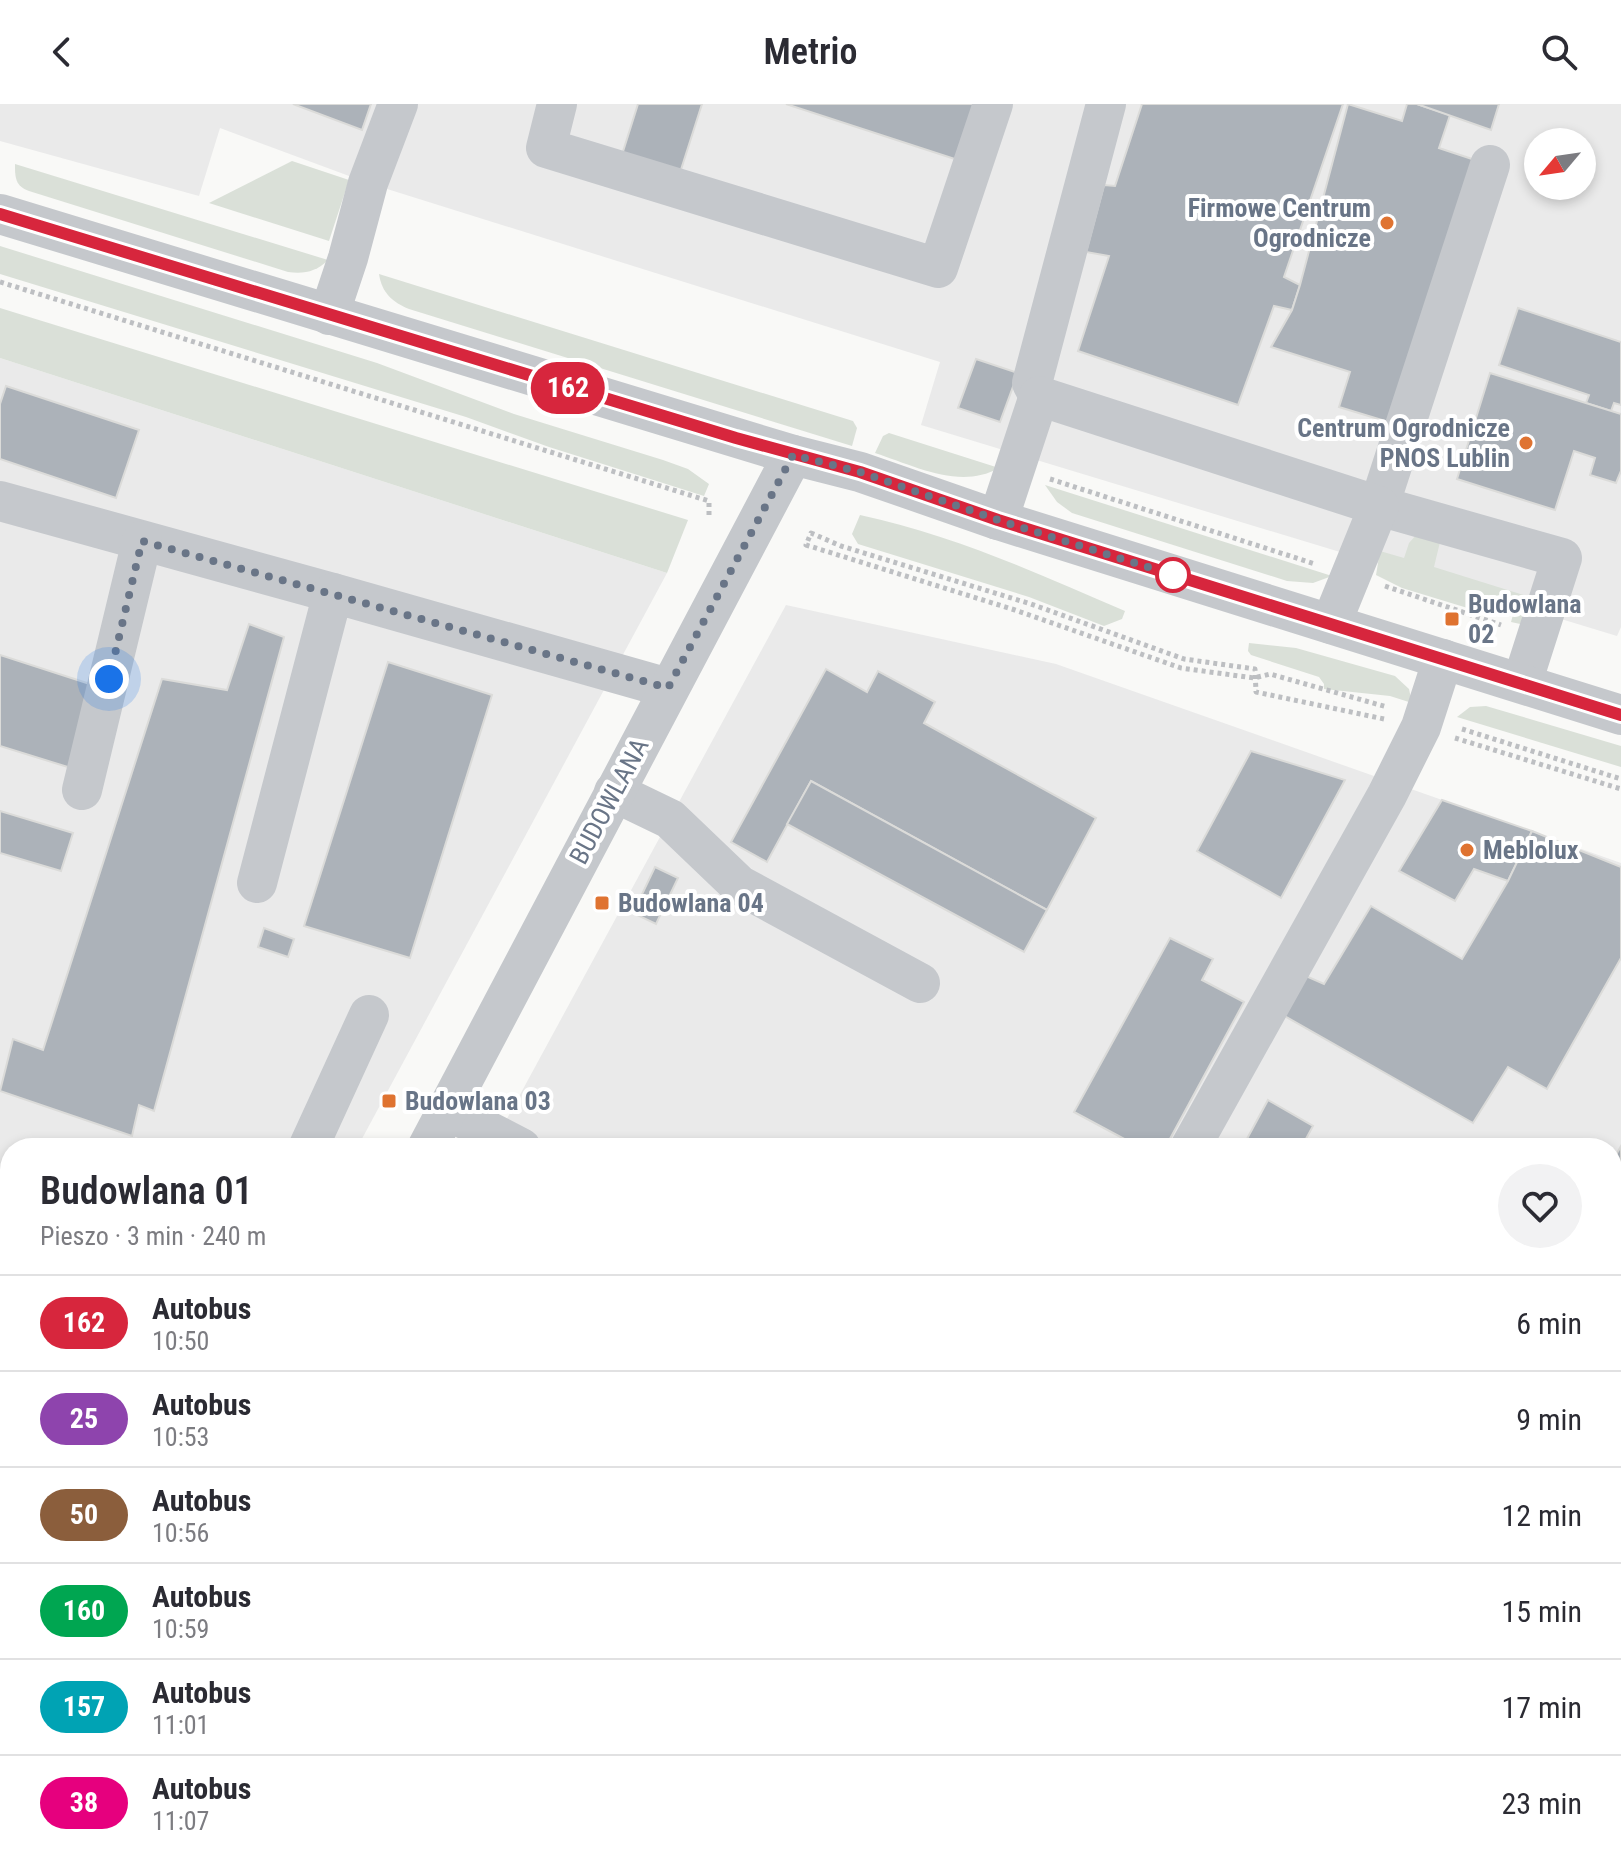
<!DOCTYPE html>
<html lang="pl">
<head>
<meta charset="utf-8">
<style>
  body { margin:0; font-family:"Roboto Condensed",sans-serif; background:#f2f2f3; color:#2b2b33; height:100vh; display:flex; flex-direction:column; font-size:30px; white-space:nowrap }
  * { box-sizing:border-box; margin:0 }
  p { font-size:26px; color:#7c7c81 }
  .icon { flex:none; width:44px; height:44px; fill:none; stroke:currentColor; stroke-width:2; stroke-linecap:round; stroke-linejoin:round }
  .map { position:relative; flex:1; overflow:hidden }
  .details { position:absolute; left:0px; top:1034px; width:1622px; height:728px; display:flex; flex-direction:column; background:#fff; border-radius:32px 32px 0 0; box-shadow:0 4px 12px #0003 }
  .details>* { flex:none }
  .badge { padding:0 16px; border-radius:26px; font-size:28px; line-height:52px }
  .needle { width:52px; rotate:241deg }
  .fabs { position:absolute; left:1524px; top:24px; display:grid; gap:16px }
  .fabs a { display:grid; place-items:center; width:72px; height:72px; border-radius:50%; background:#fff; box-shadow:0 4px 12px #0003; font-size:40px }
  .you { position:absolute; width:40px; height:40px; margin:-20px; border:6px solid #fff; border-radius:50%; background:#1a73e8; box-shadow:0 0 0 12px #1a73e833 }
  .map>.badge { position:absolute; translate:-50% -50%; box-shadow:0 0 0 4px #fff }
  .round { display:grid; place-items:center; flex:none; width:84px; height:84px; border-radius:42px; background:#f2f2f3 }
  .head { display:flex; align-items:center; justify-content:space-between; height:136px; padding:0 40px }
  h1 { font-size:38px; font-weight:600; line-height:60px }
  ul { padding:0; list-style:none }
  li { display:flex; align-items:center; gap:24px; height:96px; padding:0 40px; border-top:2px solid #e1e1e2 }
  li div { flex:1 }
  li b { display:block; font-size:30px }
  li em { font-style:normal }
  li .badge { min-width:88px; font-weight:700; text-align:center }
  header { display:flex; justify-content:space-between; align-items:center; height:104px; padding:0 40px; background:#fff; font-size:36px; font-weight:600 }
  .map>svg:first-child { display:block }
  .built { fill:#eaeaea; fill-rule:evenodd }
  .green { fill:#dae0d8 }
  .building { fill:#acb2b9; stroke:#dbdbd9; stroke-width:2 }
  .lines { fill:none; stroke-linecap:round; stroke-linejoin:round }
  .path { stroke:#bdbfc2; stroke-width:5; stroke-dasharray:4 4; stroke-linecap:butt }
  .minor { stroke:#c5c8cc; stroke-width:40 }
  .rail-casing { stroke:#a6aab1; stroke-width:9 }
  .rail { stroke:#fff; stroke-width:6; stroke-dasharray:18; stroke-linecap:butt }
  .line-casing { stroke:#fff; stroke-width:18 }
  .line { stroke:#d7263d; stroke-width:12 }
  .walk { stroke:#697587; stroke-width:8; stroke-dasharray:0 14.4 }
  .poi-dot { fill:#df7331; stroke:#fff; stroke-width:3 }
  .stop-dot { fill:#fff; stroke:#d7263d; stroke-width:4 }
  .labels { text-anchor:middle; stroke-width:8; stroke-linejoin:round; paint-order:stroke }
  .poi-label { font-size:26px; font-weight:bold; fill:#697587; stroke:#fff; text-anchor:start }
  .street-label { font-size:26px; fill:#697587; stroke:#fff }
</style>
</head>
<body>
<header><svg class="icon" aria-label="back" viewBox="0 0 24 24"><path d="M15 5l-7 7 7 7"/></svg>Metrio<svg class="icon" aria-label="search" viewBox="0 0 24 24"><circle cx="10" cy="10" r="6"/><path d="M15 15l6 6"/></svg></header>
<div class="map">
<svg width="1621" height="1762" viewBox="0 0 1621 1762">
  <rect width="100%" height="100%" fill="#f9f9f7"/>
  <g class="built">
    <path d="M0,0H1621V523L1617,532L921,321L940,258L368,79L220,24L199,92L0,37ZM1538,38H1582V82H1538Z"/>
    <path d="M0,254L667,469L357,1044H10V1687L0,1705Z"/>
    <path d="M786,501L1056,560L1621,759V1762H102L108,1752H1612V1044H491Z"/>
  </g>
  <g class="green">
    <path d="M292,57L349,76L329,137L209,99Z"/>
    <path d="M15,60L328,156C316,168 304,170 288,168L29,87C15,82 15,73 15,60Z"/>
    <path d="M0,142L377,259L514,310L663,356L688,365L709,380L704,392L549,343L466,313L0,170Z"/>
    <path d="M379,170L853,317L857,324L852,342L409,205C392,198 382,189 379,170Z"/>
    <path d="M0,204L688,416L667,469L0,254Z"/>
    <path d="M889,329L999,364C960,386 915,362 875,349L883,332Z"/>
    <path d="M1045,381L1332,472L1313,479L1287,477L1072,409L1057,398Z"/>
    <path d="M860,411C953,431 1037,469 1125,507L1122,515L1104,522L1029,493L858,440L852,430Z"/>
    <path d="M1417,430L1440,438L1434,463L1536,495L1530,522L1511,518L1514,507L1478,495L1474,506L1402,484L1376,471L1380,447L1404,454L1409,439Z"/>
    <path d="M1249,539L1296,544L1395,572L1409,585L1412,599L1390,592L1324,585V580L1319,573L1251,551L1248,547Z"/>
    <path d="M1486,602L1621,642V663L1457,613L1470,603Z"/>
  </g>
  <g class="building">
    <path d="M293,0H371L362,26Z"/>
    <path d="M638,0H702L678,75L620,57Z"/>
    <path d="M786,0H986L967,59Z"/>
    <path d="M1142,0H1343L1284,173L1300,181L1292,206L1274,202L1238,301L1078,247L1109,152L1086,148L1104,81L1115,82Z"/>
    <path d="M1348,0L1402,17L1407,0H1417L1450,11L1439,44L1478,57L1395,320L1339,303L1350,268L1271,243L1292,206L1300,181Z"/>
    <path d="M1417,0H1499L1491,26Z"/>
    <path d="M1518,204L1621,238V301L1614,299L1611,307L1586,299L1589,291L1499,261Z"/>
    <path d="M976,255L1018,269L1000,318L958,304Z"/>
    <path d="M1490,269L1621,310V367L1616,379L1590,371L1595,354L1574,347L1555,406L1457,375Z"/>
    <path d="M6,282L139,326L116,394L0,355V300Z"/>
    <path d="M249,520L284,533L154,1007L139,1001L132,1032L0,987L13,935L43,946L162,575L227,586Z"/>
    <path d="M0,551L96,582L71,664L0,642Z"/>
    <path d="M388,558L492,591L410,854L304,822Z"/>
    <path d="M826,565L867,588L878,567L935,598L924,619L1096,714L1047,806L811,677L767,758L731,738Z"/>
    <path d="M1251,647L1345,676L1281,794L1197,747Z"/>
    <path d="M811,677L1047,806L1024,848L787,720Z"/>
    <path d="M1442,696L1532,727L1508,777L1474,765L1455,797L1399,767Z"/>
    <path d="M0,707L73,729L61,767L0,749Z"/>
    <path d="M1532,727L1621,763V854L1547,985L1508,963L1473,1019L1281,910L1306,872L1324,880L1371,802L1462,855L1508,777Z"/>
    <path d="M655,763L678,774L656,820L633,809Z"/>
    <path d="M264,824L294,835L288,853L258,843Z"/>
    <path d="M1170,834L1213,855L1202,876L1244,898L1165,1044H1141L1074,1008Z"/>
    <path d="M1268,996L1313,1022L1301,1044H1242Z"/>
    <path d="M1621,1042V1216L1612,1232V1058Z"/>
    <path d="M0,1088L8,1090L0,1115Z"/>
    <path d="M10,1505V1638L0,1634V1537Z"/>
    <path d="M500,1752H546L566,1762H495Z"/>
    <path d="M1140,1752H1193L1186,1762H1154Z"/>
    <path d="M1266,1752H1302L1297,1762H1261Z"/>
  </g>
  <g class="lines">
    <g class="path">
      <path d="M0,178L709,397V411"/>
      <path d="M1050,375L1315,460"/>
      <path d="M1385,482L1501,521"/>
      <path d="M1384,615L1256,588L1255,565L1184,555L1031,500L841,442L811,429L806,441L1015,506L1181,564L1254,574L1270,570L1387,603"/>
      <path d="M1462,625L1621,675"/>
      <path d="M1455,634L1621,685"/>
    </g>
    <g class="minor">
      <path d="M557,0L546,44L938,164L993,0"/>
      <path d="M1490,61L1379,402L1562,454L1522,579"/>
      <path d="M0,110L793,351L860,368L998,416L1621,611"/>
      <path d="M329,211L348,154L368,79L398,0"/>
      <path d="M1039,292L1032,279L1106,0"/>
      <path d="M0,397L333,489"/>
      <path d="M998,416L1039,292L1379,402L1331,520"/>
      <path d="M82,686L142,437"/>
      <path d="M614,688L670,715L739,781L920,879"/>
      <path d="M257,779L333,489L668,584"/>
      <path d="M447,1006L521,1044"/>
      <path d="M308,1044L369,911"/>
      <path d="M427,1044L793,351"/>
      <path d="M1190,1044L1387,691L1421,623L1443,555"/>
      <path d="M1612,1454L1621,1437"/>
      <path d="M630,1752L642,1762"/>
      <path d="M30,1762L36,1752"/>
      <path d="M1449,1762L1454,1752"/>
    </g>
    <defs>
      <g id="rail">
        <path d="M1612,1524L1621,1507"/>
        <path d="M1482,1762L1487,1752"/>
      </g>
    </defs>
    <use href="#rail" class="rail-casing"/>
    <use href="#rail" class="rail"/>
  </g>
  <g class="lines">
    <defs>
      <path id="line" d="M0,110L736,334L860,368L998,416L1621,611"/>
    </defs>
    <use href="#line" class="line-casing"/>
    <use href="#line" class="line"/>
    <path class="walk" d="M109,575L142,437L668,584L793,351L860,368L998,416L1173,471"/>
  </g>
  <g class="poi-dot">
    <circle cx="1387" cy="119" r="8"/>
    <circle cx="1526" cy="339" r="8"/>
    <rect x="1444" y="507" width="16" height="16" rx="4"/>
    <circle cx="1467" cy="746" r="8"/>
    <rect x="594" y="791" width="16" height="16" rx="4"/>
    <rect x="381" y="989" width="16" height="16" rx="4"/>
  </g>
  <circle class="stop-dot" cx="1173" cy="471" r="16"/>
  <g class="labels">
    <g class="poi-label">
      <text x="1371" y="113" text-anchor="end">Firmowe Centrum<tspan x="1371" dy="30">Ogrodnicze</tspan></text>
      <text x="1510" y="333" text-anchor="end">Centrum Ogrodnicze<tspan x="1510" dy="30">PNOS Lublin</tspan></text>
      <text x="1468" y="509">Budowlana<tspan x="1468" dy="30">02</tspan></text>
      <text x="1483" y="755">Meblolux</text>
      <text x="618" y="808">Budowlana 04</text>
      <text x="405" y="1006">Budowlana 03</text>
    </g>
    <g class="street-label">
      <text transform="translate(609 697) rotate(-62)" y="9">BUDOWLANA</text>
    </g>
  </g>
</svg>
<div class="fabs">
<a><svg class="needle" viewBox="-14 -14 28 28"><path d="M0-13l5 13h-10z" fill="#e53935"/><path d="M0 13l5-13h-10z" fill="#7c7c81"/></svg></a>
</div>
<div class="you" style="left:109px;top:575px"></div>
<b class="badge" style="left:568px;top:284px;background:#d7263d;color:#fff">162</b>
<section class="details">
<div class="head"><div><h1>Budowlana 01</h1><p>Pieszo · 3 min · 240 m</p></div><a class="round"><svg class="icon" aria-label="heart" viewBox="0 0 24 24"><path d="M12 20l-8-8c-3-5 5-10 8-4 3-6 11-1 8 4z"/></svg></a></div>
<ul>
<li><span class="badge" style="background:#d7263d;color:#fff">162</span><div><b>Autobus</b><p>10:50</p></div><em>6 min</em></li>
<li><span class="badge" style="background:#8e44ad;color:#fff">25</span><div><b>Autobus</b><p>10:53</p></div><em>9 min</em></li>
<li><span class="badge" style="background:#8b5e3c;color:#fff">50</span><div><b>Autobus</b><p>10:56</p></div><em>12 min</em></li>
<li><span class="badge" style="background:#00a651;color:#fff">160</span><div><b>Autobus</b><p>10:59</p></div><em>15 min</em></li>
<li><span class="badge" style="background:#00a3b4;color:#fff">157</span><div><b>Autobus</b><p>11:01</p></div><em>17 min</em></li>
<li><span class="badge" style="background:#e6007e;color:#fff">38</span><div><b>Autobus</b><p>11:07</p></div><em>23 min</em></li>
</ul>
</section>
</div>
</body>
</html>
